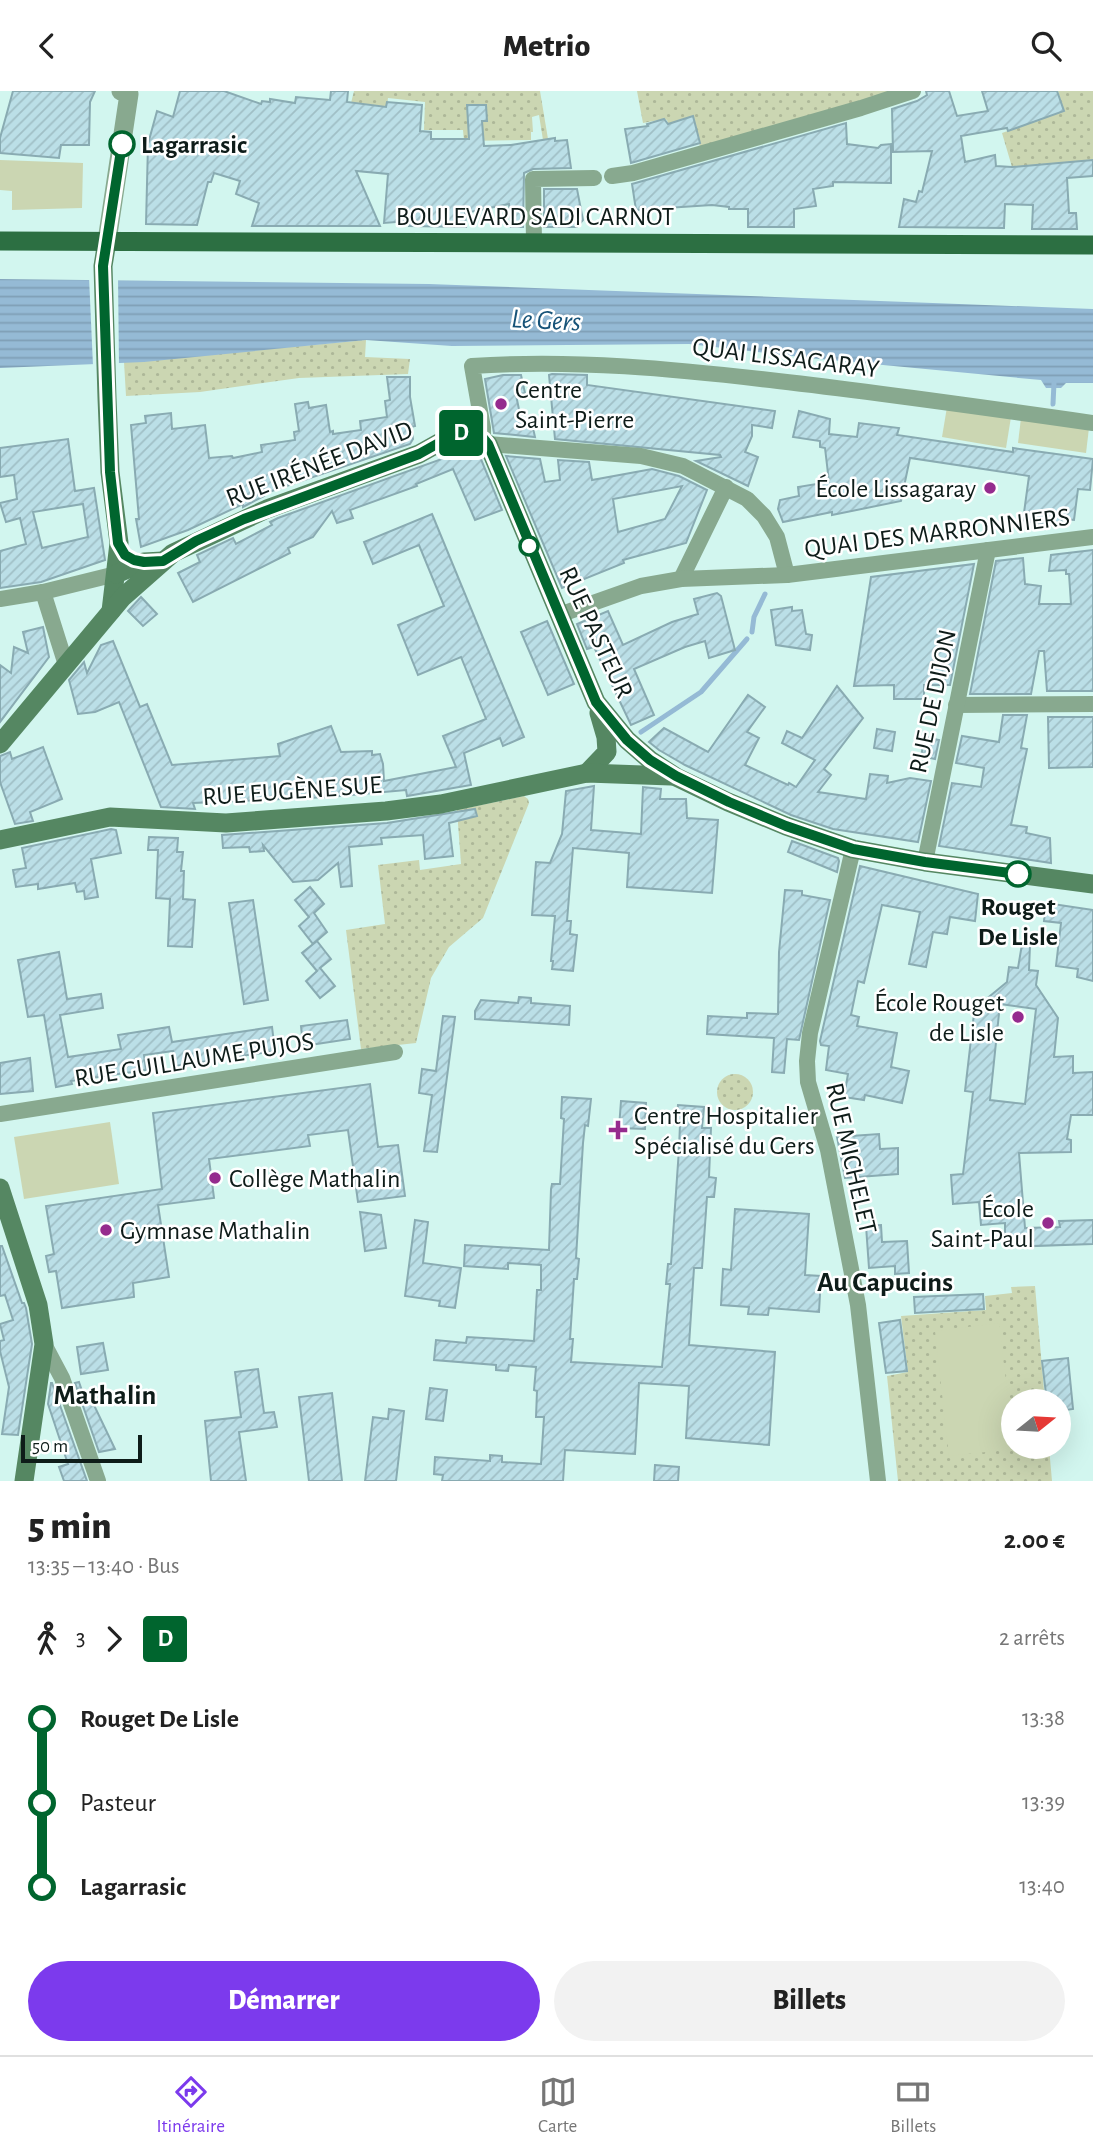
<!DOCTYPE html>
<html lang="fr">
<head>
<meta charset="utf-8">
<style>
  body { margin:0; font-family:"Alegreya Sans",sans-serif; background:#f2f2f2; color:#222; height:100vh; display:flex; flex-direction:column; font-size:26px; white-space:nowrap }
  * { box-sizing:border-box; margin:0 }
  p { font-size:23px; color:#767676 }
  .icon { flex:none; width:38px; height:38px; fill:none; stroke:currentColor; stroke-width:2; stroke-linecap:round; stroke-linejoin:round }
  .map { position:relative; height:1390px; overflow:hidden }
  .panel { display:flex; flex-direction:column; background:#fff; flex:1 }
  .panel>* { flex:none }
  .badge { padding:0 14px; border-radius:5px; font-size:24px; line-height:46px }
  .needle { width:46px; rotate:72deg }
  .buttons { position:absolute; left:1001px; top:1298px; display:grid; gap:14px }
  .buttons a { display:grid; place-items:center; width:70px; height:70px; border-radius:50%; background:#fff; box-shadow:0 7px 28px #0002; font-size:35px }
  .scale { position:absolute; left:21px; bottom:18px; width:121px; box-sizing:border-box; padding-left:7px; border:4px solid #0e1c19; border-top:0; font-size:19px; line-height:24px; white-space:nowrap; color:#0e1c19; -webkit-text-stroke:5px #fff; paint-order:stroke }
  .map>.badge { position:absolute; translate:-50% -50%; box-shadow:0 0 0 4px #fff }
  .legs { display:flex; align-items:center; gap:10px; height:77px; padding:0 28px; font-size:23px }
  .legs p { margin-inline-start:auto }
  .headline { display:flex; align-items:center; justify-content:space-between; height:119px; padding:0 28px }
  h1 { font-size:38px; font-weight:800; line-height:52px }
  .primary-button { display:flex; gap:14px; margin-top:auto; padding:14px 28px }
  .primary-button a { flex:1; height:80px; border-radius:42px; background:#7c3aed; color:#fff; font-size:28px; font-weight:800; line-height:80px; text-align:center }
  .primary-button a+a { background:#f2f2f2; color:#222 }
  ul { padding:0 28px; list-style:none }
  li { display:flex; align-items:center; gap:24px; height:84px; font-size:26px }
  li i { display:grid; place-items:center; width:10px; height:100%; margin:0 9px; background:currentColor }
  li i::after { content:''; width:18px; height:18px; margin:-9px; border:5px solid; border-radius:50%; background:#fff }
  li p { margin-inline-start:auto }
  li:first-child i { background:linear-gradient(#0000 50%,currentColor 0) }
  li:last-child i { background:linear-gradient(currentColor 50%,#0000 0) }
  header { display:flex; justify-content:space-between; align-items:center; height:91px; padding:0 28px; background:#fff; font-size:32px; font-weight:800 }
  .menu { display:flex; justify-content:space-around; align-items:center; height:98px; border-top:2px solid #e0e0e0; background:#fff; font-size:19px; color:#767676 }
  .menu a { display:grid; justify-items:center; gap:4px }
  .menu .on { color:#7c3aed }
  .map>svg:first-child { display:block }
  .grass { fill:url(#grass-dots) }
  .pitch { fill:#cbd6b2 }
  .water { fill:url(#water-rules) }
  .pier { fill:#d2f6ef }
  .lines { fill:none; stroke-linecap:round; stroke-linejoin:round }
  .stream { stroke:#95bad5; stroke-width:5 }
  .building { fill:url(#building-hatch); stroke:#89abb2; stroke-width:2; fill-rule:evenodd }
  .minor { stroke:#88a98f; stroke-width:16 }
  .tertiary { stroke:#88a98f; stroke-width:19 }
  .secondary { stroke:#558762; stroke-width:19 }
  .primary { stroke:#2c6f42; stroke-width:19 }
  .line-1-casing { stroke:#fff; stroke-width:16 }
  .line-1 { stroke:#00652e; stroke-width:10 }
  .stop-1-dot { fill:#fff; stroke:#00652e; stroke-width:3.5 }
  .poi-dot { fill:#952b8e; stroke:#fff; stroke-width:2.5 }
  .labels { text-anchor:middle; stroke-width:5; stroke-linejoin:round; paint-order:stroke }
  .stop-label { font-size:26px; font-weight:bold; fill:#0e1c19; stroke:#fff; text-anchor:start }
  .street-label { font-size:26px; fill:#0e1c19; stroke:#fff }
  .poi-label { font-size:26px; fill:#0e1c19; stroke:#fff; text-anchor:start }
  .water-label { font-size:28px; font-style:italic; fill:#175378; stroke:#fff }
  .neighbourhood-label { font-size:28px; font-weight:bold; fill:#0e1c19; stroke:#fff }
</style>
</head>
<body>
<header><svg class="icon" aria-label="back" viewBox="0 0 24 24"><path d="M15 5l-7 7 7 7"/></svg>Metrio<svg class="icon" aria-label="search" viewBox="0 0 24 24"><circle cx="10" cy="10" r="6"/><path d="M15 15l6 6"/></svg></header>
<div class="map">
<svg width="1093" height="1390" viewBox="0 0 1093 1390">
  <defs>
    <pattern id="grass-dots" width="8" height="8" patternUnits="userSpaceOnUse" patternTransform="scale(1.75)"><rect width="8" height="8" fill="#cbd6b2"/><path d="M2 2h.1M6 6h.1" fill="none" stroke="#adb798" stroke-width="1.8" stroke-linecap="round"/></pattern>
    <pattern id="water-rules" width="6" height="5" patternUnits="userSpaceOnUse" patternTransform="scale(1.75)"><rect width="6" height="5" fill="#95bad5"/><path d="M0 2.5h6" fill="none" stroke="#7f9fb6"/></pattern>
    <pattern id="building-hatch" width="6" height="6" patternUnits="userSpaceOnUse" patternTransform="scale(1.75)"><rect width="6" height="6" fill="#bbdfe7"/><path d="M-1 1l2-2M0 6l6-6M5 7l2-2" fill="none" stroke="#a0bfc6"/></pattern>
  </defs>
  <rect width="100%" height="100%" fill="#d2f6ef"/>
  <g class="grass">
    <path d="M354,0H540L548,48L543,49L539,24L532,26L533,41H531V49L464,50L463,39H424L425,11L388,7L384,32L351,12Z"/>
    <path d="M637,0H896L700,56L693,25L677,30L670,39L667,29L664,28L643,32Z"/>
    <path d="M1058,0H1093V69L1048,73V83L1012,76L1002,42L1064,20Z"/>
    <path d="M366,249L365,266L410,268L408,283L299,287L200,301L126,305L124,271Z"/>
    <path d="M524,705L528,708L529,712L483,827L449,856L431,887L416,952L361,958L346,839L385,833L378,774L419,769L420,779L461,773L457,719Z"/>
    <circle cx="735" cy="1001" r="18"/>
    <path d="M1035,1195L1045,1311H1013V1356H1049L1052,1390H898L887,1285L908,1281L901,1225L986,1219L985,1205L1012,1202L1011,1196Z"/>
  </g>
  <g class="pitch">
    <path d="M0,69L83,72L82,117L12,119V100L0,99Z"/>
    <path d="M947,316L1011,326L1006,357L942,346Z"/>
    <path d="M1021,327L1089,337L1086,362L1018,352Z"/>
    <path d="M110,1031L119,1093L24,1108L14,1046Z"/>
    <path d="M999,1232L1014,1358L949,1365L935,1240Z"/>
  </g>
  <path class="water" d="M0,188L429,193L1093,218V292H1066L1061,297H1046L1041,289L809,267L689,253L452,255L366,249L144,271L0,277Z"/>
  <path class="pier" d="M89,186H118L119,275H93Z"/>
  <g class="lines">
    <g class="stream">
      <path d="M1053,313L1054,292"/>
      <path d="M752,541L754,526L765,503"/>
      <path d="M641,641L701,601L747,548"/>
    </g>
  </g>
  <g class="building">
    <path d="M13,0H95L90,11L89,54H61L59,67L0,62V47Z"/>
    <path d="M180,0H224L261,13L262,10L270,11V8L295,12L296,6L330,9L331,0H348L347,11L386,16L387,11L422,14L420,40L431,41V48H469L467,14H486L487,30H482L484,55L511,54L555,47V50L567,49L571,77L533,78L524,82L523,136H511L509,113L465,122L466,136L409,135V130L384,132L388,83L356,80L380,135H252L259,112L236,103L240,90L214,82L211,91H208L197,134L146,133L148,53L157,20L173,26Z"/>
    <path d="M926,0H949L957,25L988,20L982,0H1057L1064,20L1008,40L1007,37L961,45L965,71L995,64L996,75L1012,76L1093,69V85L1067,87L1069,122H1076L1077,138H1032L1033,114L1005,113L1004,137L899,136L904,108L916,111L919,100L922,101L932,60L893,61L892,18L917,10L927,4Z"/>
    <path d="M693,25L700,52L631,72L625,38L648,35L647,33L664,28L668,33Z"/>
    <path d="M846,32L847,53L878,57L881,54L891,53V92L833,91V95L813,98L816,115L794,118V136H748V118H729V116L712,114L636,119L632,93Z"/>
    <path d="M544,98H577L583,129L577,136H544Z"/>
    <path d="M552,283L587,284V294L775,320L772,337L752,334V345L745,361L758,366L748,395L696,370L721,366L720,364L555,348L549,284Z"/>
    <path d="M503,284H521L525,302L516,304L521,328H531L535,346L494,342L485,288Z"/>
    <path d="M387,286H410V306L415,335L411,336L413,348L410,353L263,403L264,405L243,416V413L188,439L141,456L136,428H139L131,334L146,332L145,325L171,322L172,338L205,334L209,367L232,365L233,367L262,361L261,354L295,349L294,341L299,340L295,313L308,311L309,317L326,314L330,341L333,340V343L361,339L360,330L387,326L385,310L390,309Z"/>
    <path d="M799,320L830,328L829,343L857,346L859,332L899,337L897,344L1013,361V357L1093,368L1090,399L1078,398L1074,429L1062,428L1061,435L1027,431L1023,429L1029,385L910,367L901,410L832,424V421L783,431L778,418L780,409L799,405L798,396L829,391L825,357L820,356V350L793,346Z"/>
    <path d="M68,348L75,400L94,397L105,469L41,491L0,497V460L26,453L20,427L6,431L0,412L17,408L14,384L0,386V357ZM83,413L88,446L42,457L33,421Z"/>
    <path d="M472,357L478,361L502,419L475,429L453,378L416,393L417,395L350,419L353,427L337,432L332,420L313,446L288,457L290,462L193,511L178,482L200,471L197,464L233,447L236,453L272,434L270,431L278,427Z"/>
    <path d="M506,365L540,368L545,391L560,389L558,369L589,371L592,389L652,378L679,385L707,399L686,452L623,469L624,472L562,497ZM682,395L665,428L618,441L613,408Z"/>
    <path d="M432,423L524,646L503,655L500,647L464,662L471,694L407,705L406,699L329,706L193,712L195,718L161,716L119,611L95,621L78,623L69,589L84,571L87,582L101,554L113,550L140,616L147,613L172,674L280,665L278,653L331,635L341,661L372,660V664L380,663L383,673L384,690L456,676L443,645L486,628L461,566L418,584L398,534L444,515L419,454L373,473L364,451Z"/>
    <path d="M1093,459V600H1047L1044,560H1039L1031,603H970L996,470L1023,467L1025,493L1041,495L1039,513H1071L1069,483H1066V479L1049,480L1051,464Z"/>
    <path d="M974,473L950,594H924V608H894V594L854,595L871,486Z"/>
    <path d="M717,502L721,505L735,559L709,567L705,550L685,556L634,578L654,624L631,634L594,556L587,558L577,533L608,520L623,554L672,531L698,523L694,508Z"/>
    <path d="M141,506L157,523L143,535L128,520Z"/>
    <path d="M792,516V520L802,519L806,543L812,544L810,559L776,554L771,519Z"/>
    <path d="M547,530L574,593L548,604L521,541Z"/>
    <path d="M43,536L49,566L0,631V574L11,582L14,556L28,562L23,541Z"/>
    <path d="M837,595L863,627L824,678L831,684L818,701L866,708L870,683L888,685L887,692L910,687L931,690L918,751L833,738L791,724L685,674L659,659L649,651L664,637L708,661L748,604L765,616L747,641L759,647L745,674L788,694L789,692L796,696L815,669L782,652L787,640L802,647Z"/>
    <path d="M1003,624H1027L1021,657L1027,658L1011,734L1027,736L1026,742L1050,747L1051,772L939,755L952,692L981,696L984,677L956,672L962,645L999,651Z"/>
    <path d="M1048,626H1093V676L1049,677Z"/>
    <path d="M877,638L895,641L892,660L874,657Z"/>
    <path d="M925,646L939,649L935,668L921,665Z"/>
    <path d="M43,656L62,708L30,721L33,730L15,733L0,691V665L10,661L12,668Z"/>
    <path d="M594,695L591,739L641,743L643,696L661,698L660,708H686L687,727L718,729L712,802L627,796L629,762L573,757L567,830H571L570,843L577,844L573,880L552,878L553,870H551L555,825L532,824L536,771L550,772L562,743L566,700Z"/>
    <path d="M475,718L477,725L449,732L453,765L425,768L423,744L381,747L382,753L349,756L352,795L341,796L338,772L318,789L293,791L263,754L264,760L250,761L249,756L223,757L222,744L387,732Z"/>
    <path d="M111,738L116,739L121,762L91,768L98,806L85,808L84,800L77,801L75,792L38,798V793L16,796L13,779L26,777L22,757Z"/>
    <path d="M149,746L178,747L177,761H183L181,780H184L183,808L195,809L192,856L168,855L170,808L156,807L158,759H148Z"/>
    <path d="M792,750L838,767L839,770L837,781L788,761Z"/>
    <path d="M860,775L978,803L975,830L950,826L947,843L933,841L926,876L909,873L920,821L882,814L864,892L858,890L851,924L859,926L857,935L897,942L891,976L909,980L902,1012L865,1004L864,1009L844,1006L848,983L826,979L829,955L821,954L820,950Z"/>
    <path d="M310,796L324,813L314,822L327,841L313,853L299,835L309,826L295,809Z"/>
    <path d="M785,799L802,800V804L830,809L799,949L787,948L784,982L772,981L774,947L707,943L708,925L747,927V922L778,923L779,861Z"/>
    <path d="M253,809L268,909L244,913L229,812Z"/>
    <path d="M1046,812L1093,819V890L1077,886L1078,878L1056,875L1061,832L1044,830Z"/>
    <path d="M317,850L331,868L320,877L335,895L320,907L306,890L317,880L302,862Z"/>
    <path d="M1022,853L1030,854L1029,879L1038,880L1036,894L1058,927L1054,966L1073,965V982L1093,981V1024H1071L1067,1048L1071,1049V1061L1019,1062L1025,1137L1060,1136L1059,1130L1093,1129V1153L1005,1156V1132L981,1134L979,1111L953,1113L951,1084L963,1083L973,1001L965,1000L975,914H979L1007,891L1009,876L1018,877ZM1000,913L1036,918L1025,1013L990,1009Z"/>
    <path d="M59,861L67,908L101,903L103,917L60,924L68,966L121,958L118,944L169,936L172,951L272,936L275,960L175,975L173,960L144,964L146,979L71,990L72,993L56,996L44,924L28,926L18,869Z"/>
    <path d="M519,906L531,907V912L570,915L569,934L475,928V920L481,909L518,912Z"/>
    <path d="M443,925L455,926L437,1061L424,1060L432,1004L419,1002L422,978L436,980Z"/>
    <path d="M347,929L350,948L303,955L301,935Z"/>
    <path d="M30,967L33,1000L0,1003V972Z"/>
    <path d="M370,993L378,1056L398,1054L405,1105L358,1111L348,1039L308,1044L310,1055L209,1068L214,1107L158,1114L169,1186L133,1192L134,1206L62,1217L56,1180L49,1181L46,1165L54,1163L46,1115L162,1098L153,1022Z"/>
    <path d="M562,1006L591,1008L588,1035L585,1034L583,1052L576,1167L579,1168L577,1188H574L570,1248H573L571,1271L662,1276L670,1193H666L668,1173H671L679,1058L680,1033L676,1032L678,1014L704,1016L702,1037H711L709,1086L716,1087L714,1106H707L702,1177H694L689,1254L775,1261L769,1354L686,1347L689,1295L639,1292L635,1363L565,1359L563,1390H442L443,1384L434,1383L435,1366L490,1370V1364L502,1365V1371L541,1373L544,1326H536L537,1300L534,1299L536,1276L509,1274L508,1280L496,1279V1274L434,1269L436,1249L466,1252L467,1246L534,1250L537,1199H541V1174L508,1172V1178L464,1175L465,1154L549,1159L551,1098L552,1093H560L564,1028L561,1027Z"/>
    <path d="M621,1010L646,1012L645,1038L619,1037Z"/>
    <path d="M879,1043L880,1058L898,1057V1083L845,1087L837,1046Z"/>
    <path d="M735,1118L809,1123L805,1184L821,1185L819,1221L769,1217L768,1224L748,1223L749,1216L721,1214L723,1178L731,1179Z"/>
    <path d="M360,1121L381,1124L386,1157L365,1160Z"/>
    <path d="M415,1129L428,1131L423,1172L461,1177L455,1217L439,1215L440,1210L405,1205Z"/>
    <path d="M881,1134L882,1151L907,1150L909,1182L895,1183V1175L869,1177L866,1135Z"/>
    <path d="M0,1155H2L22,1212H24L26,1217L32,1253L18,1344L2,1343L9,1296L0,1260V1250L4,1249L0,1233L13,1229L5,1204L0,1205Z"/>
    <path d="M983,1203L984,1218L915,1222L914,1206Z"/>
    <path d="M900,1229L907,1280L886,1282L879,1232Z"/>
    <path d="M103,1252L108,1279L81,1283L77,1256Z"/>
    <path d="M1068,1267L1073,1318L1059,1320V1311H1047L1042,1270Z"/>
    <path d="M258,1278L264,1322L274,1321L277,1336L239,1341L246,1390H211L205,1330L241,1326L235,1281Z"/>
    <path d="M79,1291L87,1314L93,1312L115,1358L99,1361L75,1292Z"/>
    <path d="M51,1292H52L87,1390H64L59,1376L68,1373L48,1313Z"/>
    <path d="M430,1297L447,1299L443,1330L426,1328Z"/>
    <path d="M332,1302L342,1390H309L299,1306Z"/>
    <path d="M389,1318L404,1320L396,1390H365L373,1326L388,1328Z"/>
    <path d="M655,1374L679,1376L678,1390H654Z"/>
  </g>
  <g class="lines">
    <g class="minor">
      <path d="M612,85L633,82L861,17L913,0"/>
      <path d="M534,151L533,88L594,87"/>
      <path d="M483,348V337L472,275C574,268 676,278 778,290C883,302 988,317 1093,332"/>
      <path d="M488,353L641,365L683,375L747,408L764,425L777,446L787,484"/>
      <path d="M681,488L726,396"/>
      <path d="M43,501L66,574"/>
      <path d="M0,508L43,501L116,483"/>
      <path d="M559,524L641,495L681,488L787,484L1093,446"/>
      <path d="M956,614L1093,613"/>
      <path d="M853,758L810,942L807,970L808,991L828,1059L858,1214L878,1390"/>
      <path d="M925,771L988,459"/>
      <path d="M0,1023L395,961"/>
      <path d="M44,1253L62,1287L98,1390"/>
    </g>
    <path class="tertiary" d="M107,150L129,3L121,0"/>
    <g class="secondary">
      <path d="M107,150L103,175L107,307L110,381L119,452L111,520"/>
      <path d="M116,483L144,471L163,470"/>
      <path d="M0,653L123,506L173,462L267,418L419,363L453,344L463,341L472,342L488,353L596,611L627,649L650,669L676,686L728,711L786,735L853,758L925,771L1093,793"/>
      <path d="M587,682L607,661L606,646L599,622"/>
      <path d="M0,749L110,726L226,732L386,720L441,713L587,682L671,685"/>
      <path d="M0,1097L38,1214L44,1253L24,1390"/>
    </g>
    <path class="primary" d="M0,150L1093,154"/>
  </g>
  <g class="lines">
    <defs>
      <path id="line-1" d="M122,53L103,175L110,381L118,452L125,464L134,469L144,471L163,470L196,450L244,428L419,363L453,344L463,341L471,342L484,348L488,353L596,611L627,649L650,669L676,685L729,711L786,735L853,758L925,771L1018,783"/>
    </defs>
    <use href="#line-1" class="line-1-casing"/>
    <use href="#line-1" class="line-1"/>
  </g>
  <g class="stop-1-dot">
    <circle cx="122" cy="53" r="12"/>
    <circle cx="529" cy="455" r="9"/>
    <circle cx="1018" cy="783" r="12"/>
  </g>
  <g class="poi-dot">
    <circle cx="501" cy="313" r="7"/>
    <circle cx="990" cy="397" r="7"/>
    <circle cx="1018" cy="926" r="7"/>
    <path d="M614.5 1028.5h7v7h7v7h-7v7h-7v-7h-7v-7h7z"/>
    <circle cx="215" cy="1087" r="7"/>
    <circle cx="1048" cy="1132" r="7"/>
    <circle cx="106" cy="1139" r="7"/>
  </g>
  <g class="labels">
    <g class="stop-label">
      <text x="141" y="62">Lagarrasic</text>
      <text x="1018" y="824" text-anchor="middle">Rouget<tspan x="1018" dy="30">De Lisle</tspan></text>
    </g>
    <g class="street-label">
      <text x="535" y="134">BOULEVARD SADI CARNOT</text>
      <text transform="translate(786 266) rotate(7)" y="9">QUAI LISSAGARAY</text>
      <text transform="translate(319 372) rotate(-21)" y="9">RUE IRÉNÉE DAVID</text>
      <text transform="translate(937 441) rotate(-7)" y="9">QUAI DES MARRONNIERS</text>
      <text transform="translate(597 541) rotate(65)" y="9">RUE PASTEUR</text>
      <text transform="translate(932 610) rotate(-78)" y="9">RUE DE DIJON</text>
      <text transform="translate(292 699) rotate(-4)" y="9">RUE EUGÈNE SUE</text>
      <text transform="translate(194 968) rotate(-9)" y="9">RUE GUILLAUME PUJOS</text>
      <text transform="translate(852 1067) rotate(77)" y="9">RUE MICHELET</text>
    </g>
    <g class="poi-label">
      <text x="515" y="307">Centre<tspan x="515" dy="30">Saint-Pierre</tspan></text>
      <text x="976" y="406" text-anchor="end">École Lissagaray</text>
      <text x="1004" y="920" text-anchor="end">École Rouget<tspan x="1004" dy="30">de Lisle</tspan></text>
      <text x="634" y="1033">Centre Hospitalier<tspan x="634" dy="30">Spécialisé du Gers</tspan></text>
      <text x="229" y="1096">Collège Mathalin</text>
      <text x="1034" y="1126" text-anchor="end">École<tspan x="1034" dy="30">Saint-Paul</tspan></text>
      <text x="120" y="1148">Gymnase Mathalin</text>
    </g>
    <g class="water-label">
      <text transform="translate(546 228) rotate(3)" y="10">Le Gers</text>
    </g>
    <g class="neighbourhood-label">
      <text x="885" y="1200">Au Capucins</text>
      <text x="105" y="1313">Mathalin</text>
    </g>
  </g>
</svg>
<div class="buttons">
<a><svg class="needle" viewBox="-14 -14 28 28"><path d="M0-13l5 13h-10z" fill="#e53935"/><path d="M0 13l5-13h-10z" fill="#767676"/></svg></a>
</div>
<div class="scale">50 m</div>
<b class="badge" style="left:461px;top:342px;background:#00652e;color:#fff">D</b>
</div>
<section class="panel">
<div class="headline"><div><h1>5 min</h1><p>13:35 – 13:40 · Bus</p></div><b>2.00 €</b></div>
<div class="legs"><svg class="icon" aria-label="walk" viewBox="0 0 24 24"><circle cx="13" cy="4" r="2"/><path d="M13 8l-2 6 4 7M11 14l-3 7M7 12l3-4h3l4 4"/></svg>3<svg class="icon" aria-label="forward" viewBox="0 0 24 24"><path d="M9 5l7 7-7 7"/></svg><b class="badge" style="background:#00652e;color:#fff">D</b><p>2 arrêts</p></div>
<ul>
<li><i style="color:#00652e"></i><b>Rouget De Lisle</b><p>13:38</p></li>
<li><i style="color:#00652e"></i><span>Pasteur</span><p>13:39</p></li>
<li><i style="color:#00652e"></i><b>Lagarrasic</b><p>13:40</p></li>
</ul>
<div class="primary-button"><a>Démarrer</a><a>Billets</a></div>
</section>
<nav class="menu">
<a class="on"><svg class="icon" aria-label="directions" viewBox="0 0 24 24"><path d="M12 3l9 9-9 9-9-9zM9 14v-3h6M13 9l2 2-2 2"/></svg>Itinéraire</a>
<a><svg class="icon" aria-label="map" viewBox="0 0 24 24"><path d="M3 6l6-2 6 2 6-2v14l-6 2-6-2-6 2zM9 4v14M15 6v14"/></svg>Carte</a>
<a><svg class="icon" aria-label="tickets" viewBox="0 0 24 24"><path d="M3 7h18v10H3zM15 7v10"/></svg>Billets</a>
</nav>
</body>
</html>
